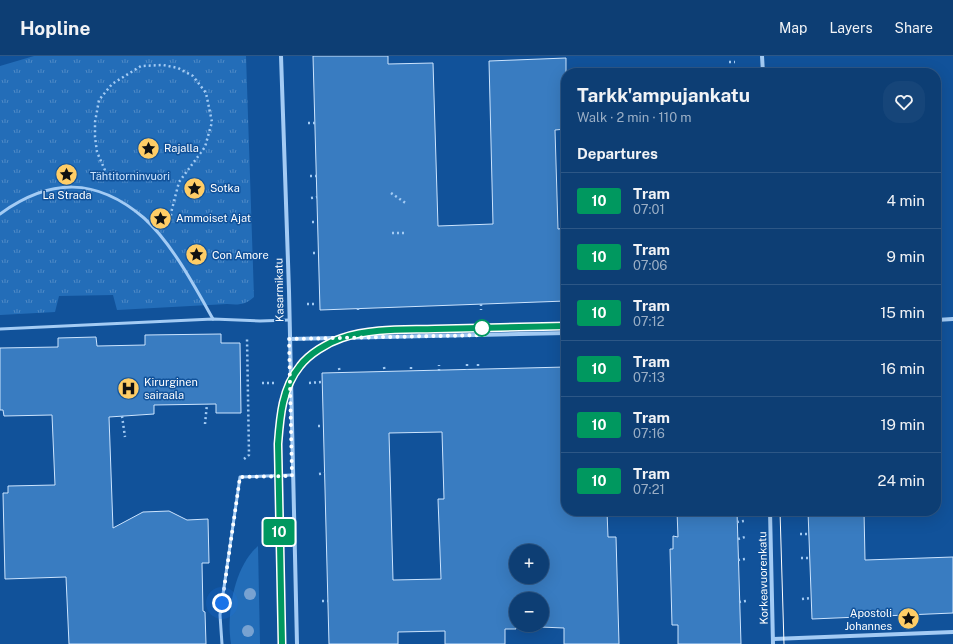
<!DOCTYPE html>
<html lang="en">
<head>
<meta charset="utf-8">
<style>
  body { margin:0; font-family:"Public Sans",sans-serif; background:#164579; color:#f1f3f6; height:100vh; display:flex; flex-direction:column; font-size:15px; white-space:nowrap }
  * { box-sizing:border-box; margin:0 }
  p { font-size:13px; color:#9aaec5 }
  .icon { flex:none; width:22px; height:22px; fill:none; stroke:currentColor; stroke-width:2; stroke-linecap:round; stroke-linejoin:round }
  .map { position:relative; flex:1; overflow:hidden }
  .details { position:absolute; left:561px; top:12px; width:380px; height:448px; display:flex; flex-direction:column; background:#0d3e74; border-radius:16px; box-shadow:0 4px 16px #0002,0 0 0 1px #2d5786 }
  .details>* { flex:none }
  .badge { padding:0 8px; border-radius:3px; font-size:14px; line-height:26px }
  .fabs { position:absolute; left:509px; top:488px; display:grid; gap:8px }
  .fabs a { display:grid; place-items:center; width:40px; height:40px; border-radius:50%; background:#0d3e74; box-shadow:0 4px 16px #0002,0 0 0 1px #2d5786; font-size:20px }
  .you { position:absolute; width:20px; height:20px; margin:-10px; border:3px solid #fff; border-radius:50%; background:#1a73e8; box-shadow:0 0 0 6px #1a73e833 }
  .map>.badge { position:absolute; translate:-50% -50%; box-shadow:0 0 0 2px #fff }
  h2 { padding:0 16px; font-size:15px; line-height:36px }
  .round { display:grid; place-items:center; flex:none; width:42px; height:42px; border-radius:16px; background:#164579 }
  .summary { display:flex; align-items:center; justify-content:space-between; height:68px; padding:0 16px }
  h1 { font-size:19px; font-weight:700; line-height:30px }
  ul { padding:0; list-style:none }
  li { display:flex; align-items:center; gap:12px; height:56px; padding:0 16px; border-top:1px solid #2d5786 }
  li div { flex:1 }
  li b { display:block; font-size:15px }
  li em { font-style:normal }
  li .badge { min-width:44px; font-weight:700; text-align:center }
  header { display:flex; align-items:center; gap:24px; box-sizing:border-box; height:56px; padding:0 20px; background:#0d3e74; border-bottom:1px solid #2d5786 }
  header strong { font-size:19px }
  nav { display:flex; gap:22px; margin-inline-start:auto; font-size:14px }
  .map>svg:first-child { display:block }
  .grass { fill:#236db8 }
  .park { fill:url(#park-tufts) }
  .building { fill:#397cc1; stroke:#cce4fe; fill-rule:evenodd }
  .lines { fill:none; stroke-linecap:round; stroke-linejoin:round }
  .path { stroke:#a3cbf4; stroke-width:2.5; stroke-dasharray:2 3; stroke-linecap:butt }
  .service { stroke:#a3cbf4; stroke-width:3 }
  .minor { stroke:#a3cbf4; stroke-width:4 }
  .tram { stroke:#fff; stroke-width:1 }
  .tree { fill:#78a2d1 }
  .line-casing { stroke:#fff; stroke-width:9 }
  .line { stroke:#00985f; stroke-width:6 }
  .walk { stroke:#fff; stroke-width:4; stroke-dasharray:0 7.2 }
  .stop-dot { fill:#fff; stroke:#00985f; stroke-width:2 }
  .labels { text-anchor:middle; stroke-width:3; stroke-linejoin:round; paint-order:stroke }
  .poi-label { font-size:11px; fill:#fff; stroke:#11529a; text-anchor:start }
  .park-label { font-size:11px; fill:#cce4fe; stroke:#11529a }
  .street-label { font-size:11px; fill:#fff; stroke:#11529a }
</style>
</head>
<body>
<header>
<strong>Hopline</strong>
<nav><a>Map</a><a>Layers</a><a>Share</a></nav>
</header>
<div class="map">
<svg width="953" height="588" viewBox="0 0 953 588">
  <defs>
    <pattern id="park-tufts" width="24" height="20" patternUnits="userSpaceOnUse"><rect width="24" height="20" fill="#236db8"/><path d="M3 7l-1-3M5 7V3M7 7l1-3M15 17l-1-3M17 17v-4M19 17l1-3" fill="none" stroke="#4f8ac6"/></pattern>
  </defs>
  <rect width="100%" height="100%" fill="#11529a"/>
  <path class="grass" d="M258,490L260,588H231C226,558 234,511 258,490Z"/>
  <path class="park" d="M34,0H246L254,241C245,249 239,249 227,248L117,254L113,239L59,240L55,256L0,259V10Z"/>
  <g class="building">
    <path d="M313,0H388V8L433,7L438,170L493,168L489,5L566,2V73L555,74L558,173L566,172V245L320,254Z"/>
    <path d="M221,278V287H240L241,357H216V348L154,349V358L109,361L113,472L143,456L169,455L187,464L208,463L209,507H202L203,555L205,556L206,588H69L66,521L5,523L3,437H8V430L55,429L52,359L4,360L3,354H0V292L58,291V282L96,281L97,290L145,289V279Z"/>
    <path d="M566,311V455H607L608,481H616L619,588H564V572L516,570V573H505V588H445V575L398,576V588H329L322,317ZM442,376L444,443H438L441,523L393,524L389,377ZM516,495H542V521H516ZM516,543H542V569H516Z"/>
    <path d="M677,455H737L741,588H678V569H672L670,493H673V480L678,481Z"/>
    <path d="M808,455H864L865,504L953,501V557L812,563Z"/>
  </g>
  <g class="lines">
    <g class="path">
      <path d="M729,6H735"/>
      <path d="M308,67H315"/>
      <path d="M107,119L97,96L95,81V66L99,44L112,28L141,10L163,9L178,12L193,20L206,37L212,66L205,91L179,126L172,153L170,165"/>
      <path d="M310,120H316"/>
      <path d="M391,137L407,148"/>
      <path d="M311,142L317,141"/>
      <path d="M312,166H317"/>
      <path d="M392,177H407"/>
      <path d="M313,197H318"/>
      <path d="M307,248H315"/>
      <path d="M481,248V254"/>
      <path d="M358,252V257"/>
      <path d="M467,308V314"/>
      <path d="M478,308V313"/>
      <path d="M384,311L385,316"/>
      <path d="M411,311V315"/>
      <path d="M339,312L340,317"/>
      <path d="M439,315V309"/>
      <path d="M262,327H274"/>
      <path d="M309,327L322,326"/>
      <path d="M122,360L125,381"/>
      <path d="M205,368L207,348"/>
      <path d="M318,370H323"/>
      <path d="M244,403L249,399L247,282"/>
      <path d="M319,418L325,417"/>
      <path d="M737,466L744,465"/>
      <path d="M800,478H809"/>
      <path d="M738,483L745,481"/>
      <path d="M801,502H810"/>
      <path d="M738,504L745,503"/>
      <path d="M802,543L811,542"/>
      <path d="M322,545H328"/>
      <path d="M739,546L746,545"/>
    </g>
    <g class="service">
      <path d="M0,158C50,122 96,121 144,162C171,186 195,231 213,263"/>
      <path d="M0,273L213,263L260,265L289,264"/>
      <path d="M222,588L220,559L240,421L292,419"/>
    </g>
    <g class="minor">
      <path d="M281,0L289,235L297,588"/>
      <path d="M762,0L763,17"/>
      <path d="M936,264L953,263"/>
      <path d="M289,283L566,277"/>
      <path d="M770,455L773,588"/>
      <path d="M773,583L953,576"/>
    </g>
    <g class="tram">
      <path d="M780,455L784,588"/>
      <path d="M282,588L278,388C280,361 283,332 300,310C309,298 327,286 342,282C372,272 405,274 435,273C479,272 522,271 566,270"/>
    </g>
  </g>
  <g class="tree">
    <circle cx="250" cy="538" r="6"/>
    <circle cx="248" cy="575" r="6"/>
  </g>
  <g class="lines">
    <defs>
      <path id="line" d="M282,588L278,388C280,361 282,332 300,310C309,298 327,287 342,282C372,272 405,274 435,273C479,272 522,271 566,270"/>
    </defs>
    <use href="#line" class="line-casing"/>
    <use href="#line" class="line"/>
    <path class="walk" d="M222,547L240,421L292,420L289,283L487,279L482,272"/>
  </g>
  <defs>
    <symbol id="sight-disc" viewBox="-11 -11 22 22"><circle r="9.5" fill="#ffcd66" stroke="#11529a"/><path d="M0-6L1.8-2.2L6-1.7L2.9 1.2L3.7 5.4L0 3.3L-3.7 5.4L-2.9 1.2L-6-1.7L-1.8-2.2Z" fill="#111"/></symbol>
    <symbol id="hospital-disc" viewBox="-11 -11 22 22"><circle r="9.5" fill="#ffcd66" stroke="#11529a"/><path d="M-5-5h3v3.5h4V-5h3V5h-3V1.5h-4V5h-3Z" fill="#111"/></symbol>
  </defs>
  <g fill-rule="evenodd">
    <use href="#sight-disc" x="136" y="80" width="25" height="25"/>
    <use href="#sight-disc" x="54" y="106" width="25" height="25"/>
    <use href="#sight-disc" x="182" y="120" width="25" height="25"/>
    <use href="#sight-disc" x="148" y="150" width="25" height="25"/>
    <use href="#sight-disc" x="184" y="186" width="25" height="25"/>
    <use href="#hospital-disc" x="116" y="320" width="25" height="25"/>
    <use href="#sight-disc" x="896" y="550" width="25" height="25"/>
  </g>
  <circle class="stop-dot" cx="482" cy="272" r="8"/>
  <g class="labels">
    <g class="poi-label">
      <text x="164" y="96">Rajalla</text>
      <text x="210" y="136">Sotka</text>
      <text x="67" y="143" text-anchor="middle">La Strada</text>
      <text x="176" y="166">Ammoiset Ajat</text>
      <text x="212" y="203">Con Amore</text>
      <text x="144" y="330">Kirurginen<tspan x="144" dy="13">sairaala</tspan></text>
      <text x="892" y="561" text-anchor="end">Apostoli<tspan x="892" dy="13">Johannes</tspan></text>
    </g>
    <g class="park-label">
      <text x="130" y="124">Tähtitorninvuori</text>
    </g>
    <g class="street-label">
      <text transform="translate(279 234) rotate(-91)" y="4">Kasarmikatu</text>
      <text transform="translate(763 522) rotate(-91)" y="4">Korkeavuorenkatu</text>
    </g>
  </g>
</svg>
<div class="fabs">
<a>+</a>
<a>−</a>
</div>
<div class="you" style="left:222px;top:547px"></div>
<b class="badge" style="left:279px;top:476px;background:#00985f;color:#fff">10</b>
<section class="details">
<div class="summary"><div><h1>Tarkk'ampujankatu</h1><p>Walk · 2 min · 110 m</p></div><a class="round"><svg class="icon" aria-label="heart" viewBox="0 0 24 24"><path d="M12 20l-8-8c-3-5 5-10 8-4 3-6 11-1 8 4z"/></svg></a></div>
<h2>Departures</h2>
<ul>
<li><span class="badge" style="background:#00985f;color:#fff">10</span><div><b>Tram</b><p>07:01</p></div><em>4 min</em></li>
<li><span class="badge" style="background:#00985f;color:#fff">10</span><div><b>Tram</b><p>07:06</p></div><em>9 min</em></li>
<li><span class="badge" style="background:#00985f;color:#fff">10</span><div><b>Tram</b><p>07:12</p></div><em>15 min</em></li>
<li><span class="badge" style="background:#00985f;color:#fff">10</span><div><b>Tram</b><p>07:13</p></div><em>16 min</em></li>
<li><span class="badge" style="background:#00985f;color:#fff">10</span><div><b>Tram</b><p>07:16</p></div><em>19 min</em></li>
<li><span class="badge" style="background:#00985f;color:#fff">10</span><div><b>Tram</b><p>07:21</p></div><em>24 min</em></li>
</ul>
</section>
</div>
</body>
</html>
